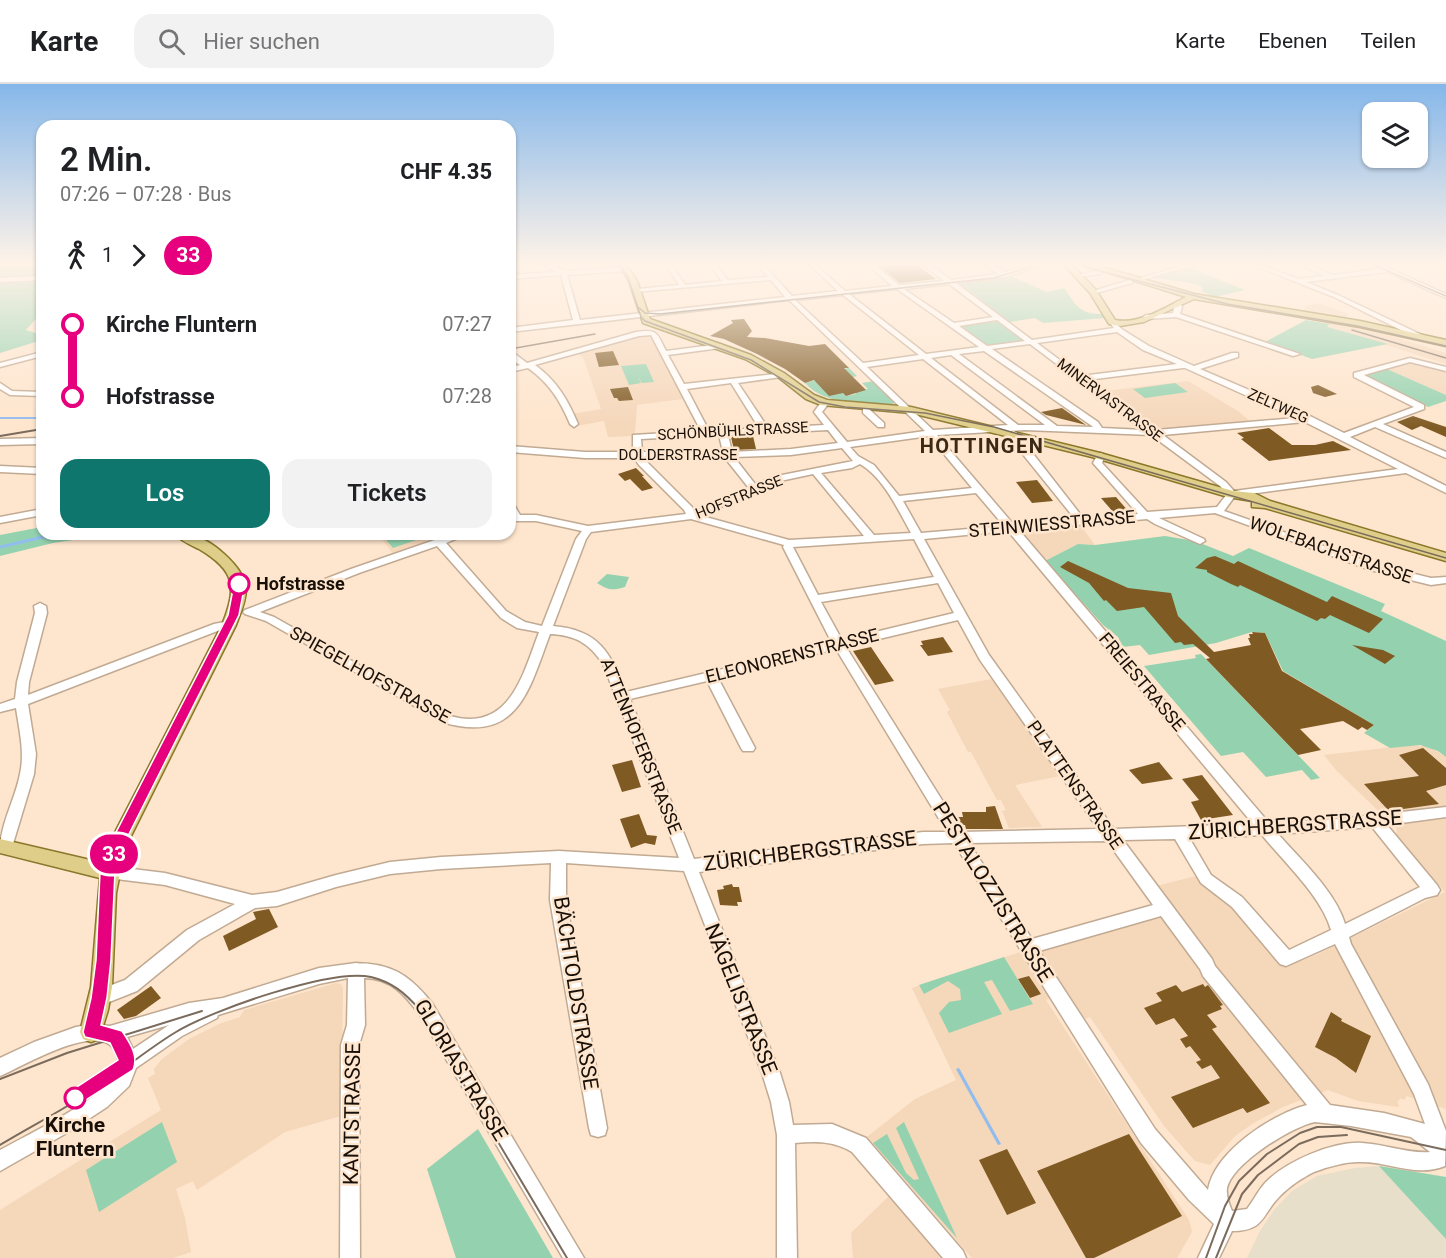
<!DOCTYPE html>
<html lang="de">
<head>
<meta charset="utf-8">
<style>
  body { margin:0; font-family:Roboto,sans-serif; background:#f2f2f2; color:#202124; height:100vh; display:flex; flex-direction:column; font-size:22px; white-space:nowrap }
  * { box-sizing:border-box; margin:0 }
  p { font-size:20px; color:#757577 }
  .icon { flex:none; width:33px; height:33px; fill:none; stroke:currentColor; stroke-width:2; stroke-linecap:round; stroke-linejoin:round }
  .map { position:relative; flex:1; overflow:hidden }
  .side { position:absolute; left:36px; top:36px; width:480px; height:420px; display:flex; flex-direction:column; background:#fff; border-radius:18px; box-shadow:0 2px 4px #0004 }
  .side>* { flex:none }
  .badge { padding:0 12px; border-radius:20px; font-size:21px; line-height:39px }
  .buttons { position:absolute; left:1362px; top:18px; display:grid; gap:12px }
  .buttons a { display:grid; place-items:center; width:66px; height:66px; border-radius:12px; background:#fff; box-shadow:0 2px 4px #0004; font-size:30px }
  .map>.badge { position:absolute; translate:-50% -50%; box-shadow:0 0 0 3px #fff }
  .legs { display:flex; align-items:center; gap:9px; height:66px; padding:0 24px; font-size:20px }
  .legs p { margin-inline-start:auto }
  .overview { display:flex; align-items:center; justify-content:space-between; height:102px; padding:0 24px }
  h1 { font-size:33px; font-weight:600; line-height:45px }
  .primary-button { display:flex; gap:12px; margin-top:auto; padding:12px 24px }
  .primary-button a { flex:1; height:69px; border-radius:18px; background:#0f766e; color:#fff; font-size:24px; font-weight:600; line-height:69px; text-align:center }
  .primary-button a+a { background:#f2f2f2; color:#202124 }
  ul { padding:0 24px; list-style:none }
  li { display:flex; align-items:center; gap:21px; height:72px; font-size:22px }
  li i { display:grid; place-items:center; width:9px; height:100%; margin:0 8px; background:currentColor }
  li i::after { content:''; width:15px; height:15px; margin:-8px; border:4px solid; border-radius:50%; background:#fff }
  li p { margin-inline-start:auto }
  li:first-child i { background:linear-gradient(#0000 50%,currentColor 0) }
  li:last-child i { background:linear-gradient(currentColor 50%,#0000 0) }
  header { display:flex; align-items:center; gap:36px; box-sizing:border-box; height:84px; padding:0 30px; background:#fff; border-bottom:2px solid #e0e0e0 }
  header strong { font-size:28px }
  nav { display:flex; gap:33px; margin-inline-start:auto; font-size:21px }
  .search { width:420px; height:54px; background:#f2f2f2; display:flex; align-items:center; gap:15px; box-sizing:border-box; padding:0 21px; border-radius:18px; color:#757577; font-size:22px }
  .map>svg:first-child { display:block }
  .built { fill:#f5d7ba }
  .medical { fill:#e7dfca }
  .green { fill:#94d2af }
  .water { fill:#91bcee }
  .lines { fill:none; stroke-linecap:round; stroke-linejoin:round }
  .stream-far1 { stroke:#91bcee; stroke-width:2 }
  .stream { stroke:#91bcee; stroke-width:3 }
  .building { fill:#7f5a23 }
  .minor-casing { stroke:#c1aa93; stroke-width:3 }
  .major-casing { stroke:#8b7629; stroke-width:3 }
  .minor { fill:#fff; fill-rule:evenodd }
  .major { fill:#dfce89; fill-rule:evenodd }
  .tram-far1 { stroke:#7b6b5c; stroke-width:1.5 }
  .tram { stroke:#7b6b5c; stroke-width:2 }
  .rail-far1 { stroke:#7b6b5c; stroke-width:1.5 }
  .rail { stroke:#7b6b5c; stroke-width:2 }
  .minor-bridge-casing { stroke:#c1aa93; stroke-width:8; stroke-linecap:butt }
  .minor-bridge { stroke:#fff; stroke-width:7 }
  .line-1 { fill:#e6007e; stroke:#fff; stroke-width:1.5 }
  .stop-1-dot { fill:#fff; stroke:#e6007e; stroke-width:3 }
  .labels { text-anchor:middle; stroke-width:5; stroke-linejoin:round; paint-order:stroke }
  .far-street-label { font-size:15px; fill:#181008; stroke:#fee5cd }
  .street-label { font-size:18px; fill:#181008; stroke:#fee5cd }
  .stop-label { font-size:18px; font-weight:bold; fill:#181008; stroke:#fee5cd; text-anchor:start }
  .far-district-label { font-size:20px; font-weight:bold; letter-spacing:1.5px; fill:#3b2915; stroke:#fee5cd }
  .near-street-label { font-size:21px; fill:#181008; stroke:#fee5cd }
  .near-stop-label { font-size:21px; font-weight:bold; fill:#181008; stroke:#fee5cd }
</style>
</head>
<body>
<header>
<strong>Karte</strong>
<div class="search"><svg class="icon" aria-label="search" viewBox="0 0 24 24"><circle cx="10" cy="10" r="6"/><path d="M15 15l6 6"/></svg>Hier suchen</div>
<nav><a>Karte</a><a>Ebenen</a><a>Teilen</a></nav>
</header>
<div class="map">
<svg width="1446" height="1174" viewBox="0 0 1446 1174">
  <rect width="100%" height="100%" fill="#fee5cd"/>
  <g class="built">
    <path d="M1320,219L1348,230L1346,237L1302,230L1306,224L1303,223L1305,222Z"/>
    <path d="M1332,239L1378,248L1446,269V280L1383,260L1326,246Z"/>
    <path d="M643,252L652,254L683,315L637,321L635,348L631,352L608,353L604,337L576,342L572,330L601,325L583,273L577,269Z"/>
    <path d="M1413,279L1446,287V311L1387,285Z"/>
    <path d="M1188,297L1238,327L1252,339L1157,345L1104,307Z"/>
    <path d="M1080,441L1095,461L1078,460L1045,477L1020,447Z"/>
    <path d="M378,450H453L394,471Z"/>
    <path d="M992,595L1060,692L1015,701L1042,743L1009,744L1002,727L1006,726L1001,716H997L971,668H968L947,628L950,626L938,605Z"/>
    <path d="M1412,661L1430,663L1446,673V1025L1407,1012L1404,1016L1401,1014L1397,1018L1399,1021L1398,1023L1358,1017L1328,1006L1283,1023L1252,1040L1235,1052L1210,1081L1195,1077L1164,1042L1090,933L1085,935L1036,862L1175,828L1156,802L1196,792L1234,821L1285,883L1316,871L1445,808L1396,751L1397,745L1336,686L1324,671Z"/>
    <path d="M1020,868L1050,914L1046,916L1189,1136L1192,1148L1177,1174H972L867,1053L915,1015L956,996L912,904Z"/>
    <path d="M336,899L341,900L343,904L341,1032L285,1048L197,1106L193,1097L176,1105L185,1134L191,1168L173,1174H0V1126L161,1026L148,994L155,990L154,985L162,975L189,955L219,940L240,933L244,926Z"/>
    <path d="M889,1112L942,1174H853L851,1149Z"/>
  </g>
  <path class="medical" d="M1379,1082L1446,1093V1174H1247L1260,1147L1274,1126L1292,1107L1317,1092L1355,1084Z"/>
  <g class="green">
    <path d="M0,181H39L31,189L42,181V194H0Z"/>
    <path d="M1181,184L1195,186L1245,206L1215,213L1201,207L1203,205L1201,202C1184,196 1168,197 1151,193Z"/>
    <path d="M1013,193L1047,208L1064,204C1077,222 1079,230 1102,230L1105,234L1043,239L1035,234L1010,238L959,199Z"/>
    <path d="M42,196V228L26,246L42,251V256L0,269V197Z"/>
    <path d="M1306,236L1330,240L1327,243L1388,260L1312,275L1265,258Z"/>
    <path d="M997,238L1023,257L988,261L962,244L965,241Z"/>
    <path d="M646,280L654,298L642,299L638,293L641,299L629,301L621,282Z"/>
    <path d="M849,284L857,292L850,294L843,309L846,312L856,310L854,307L868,305L862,299L874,297L896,318L892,320C863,319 824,321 805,299L823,294L827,287Z"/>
    <path d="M1387,285L1446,311V317L1428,323L1362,291Z"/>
    <path d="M1175,299L1188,308L1145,314L1133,305Z"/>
    <path d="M42,443V450H113L53,459L0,472V451Z"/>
    <path d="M381,450H418L422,454L393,464Z"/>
    <path d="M1165,452L1195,457L1233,472L1249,464L1385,520L1381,527L1446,557V673L1438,667L1420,661L1390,664L1364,649L1374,641L1283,587L1265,549L1252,548L1216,559L1149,571L1140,561L1123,563L1118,553L1103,541L1045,477L1078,460L1095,461Z"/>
    <path d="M607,490L629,493L625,503C612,507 608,506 597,499Z"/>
    <path d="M1201,570L1320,694L1311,696L1302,686L1266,693L1243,668L1221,672L1144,582L1196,574L1195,571Z"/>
    <path d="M1004,873L1033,920L1010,927L992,896L984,898L1002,930L949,949L939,929L949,918L961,916L960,905L948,897L924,910L919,901Z"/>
    <path d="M162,1038L177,1078L99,1128L86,1086Z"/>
    <path d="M904,1038L957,1154L873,1059L887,1050L906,1089L914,1096L919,1095L896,1044Z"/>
    <path d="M478,1045L553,1174H456L427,1085Z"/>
    <path d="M1379,1082L1446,1093V1155Z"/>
  </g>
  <path class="water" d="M959,984L1001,1060L998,1061L956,985Z"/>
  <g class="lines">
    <path class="stream-far1" d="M0,334H42"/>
    <path class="stream" d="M0,463L56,450"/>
  </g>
  <g class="building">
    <path d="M877,181H917L936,195L900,199Z"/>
    <path d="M744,235L752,247L747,253L765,254L809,262L825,260L849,284H844L866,306L846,312L843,309L829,312L814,296L805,299L785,285L757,270L724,255L710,252L733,239L731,236Z"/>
    <path d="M613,267L619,281L599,283L595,269Z"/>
    <path d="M1318,301L1337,310L1325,313L1313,309L1311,303Z"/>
    <path d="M628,303L633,316L619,317L617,314H614L610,305Z"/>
    <path d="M1062,324L1086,341L1046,331L1041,328Z"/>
    <path d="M1413,332L1446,343V353L1421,342L1412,346L1397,338Z"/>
    <path d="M1269,344L1292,361H1315L1333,357L1351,366L1269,377L1241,355L1244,354L1237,349Z"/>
    <path d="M753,352L756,365L734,366L731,353Z"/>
    <path d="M636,384L644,392H642L653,404L642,407L630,395L625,397L618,390Z"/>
    <path d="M1037,396L1053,417L1032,419L1016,398Z"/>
    <path d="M1116,413L1129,428L1114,429L1101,414Z"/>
    <path d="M1215,472L1234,480L1238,477L1327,518L1332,512L1383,535L1369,549L1330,531L1325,535L1321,534L1317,537L1240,501L1238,503L1231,500L1207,488V486L1195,484L1207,474Z"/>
    <path d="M1068,477L1128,504L1171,509L1178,532L1214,568L1251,561L1248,554H1250L1249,550H1253L1252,548L1265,549L1282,587L1374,641L1367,646L1362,643L1358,646L1343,637L1300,645L1321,666L1298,671L1206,575L1210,574L1193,560L1184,561L1181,558L1175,559L1144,523L1117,527L1106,516L1104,517L1089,499L1060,483Z"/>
    <path d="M943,553L953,568L928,572L920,561H923L921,557Z"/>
    <path d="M1352,561L1383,566L1395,572L1385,580Z"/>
    <path d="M871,563L881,578L894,597L875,601L853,567Z"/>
    <path d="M1423,664L1446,684V701L1426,707L1439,720L1389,727L1364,700L1419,692L1399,671Z"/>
    <path d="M632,676L641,703L622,708L612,681Z"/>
    <path d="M1159,678L1173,695L1142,700L1129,686Z"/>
    <path d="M1202,691L1233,731L1201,736L1191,718L1199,716L1182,695Z"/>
    <path d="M995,722L1003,745H966L965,741H960L958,733H963L962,728H986V723Z"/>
    <path d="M639,730L647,751L657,752L655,761L645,759L631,764L620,735Z"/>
    <path d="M732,800L733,803H739L742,818H737L738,822L720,821L717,806L724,805L723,802Z"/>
    <path d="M269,825L278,843L229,867L223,852L256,835L253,828Z"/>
    <path d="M1029,892L1041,910L1030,914L1018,895Z"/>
    <path d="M1203,900L1205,903L1208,901L1223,921L1220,922L1222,925L1207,931L1217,943L1212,945L1270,1019L1247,1029L1243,1024L1193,1044L1171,1013L1220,994L1211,981L1202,985L1196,978L1201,976L1190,962L1186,964L1180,955L1188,952L1174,934L1156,941L1144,924L1162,917L1156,909L1176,901L1182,908Z"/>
    <path d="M151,902L161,914L136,932L124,935L117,926Z"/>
    <path d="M1331,928L1342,935L1341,937L1371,952L1356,989L1336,974L1315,963Z"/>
    <path d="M1129,1050L1182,1132L1094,1174H1086L1037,1087Z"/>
    <path d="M1007,1065L1036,1119L1007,1131L979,1076Z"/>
  </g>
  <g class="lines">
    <defs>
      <g id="minor">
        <path d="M544,181H551L565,187L626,183L629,185L626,187L567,191L580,236L785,213L771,196L635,208L634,207L637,205L679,201L666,181H672L685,201L722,197L710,181H716L728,196L768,193L758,181H764L792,212L838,207L810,181H816L845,207L892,202L868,181H874L899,201L944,197L924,181H931L951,196L998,190L985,181H992L1005,188L1034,181H1044L1005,193L956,199L1032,256L1114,244L1109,238L1112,236L1123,246L1149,262L1194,282L1232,269H1238V273L1200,285L1312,333L1344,349L1414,323L1354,293V289L1410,274L1446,283V287L1410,278L1364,291L1424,321V325L1383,340L1446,368V374L1375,343L1350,353L1446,402V409L1406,389L1235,412L1224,427L1378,481L1431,494L1446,493V499L1431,501L1370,486L1215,429L1159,434L1204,455L1205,457L1200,460L1155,440L1147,435L1019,446L1269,739L1339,735L1446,723V733L1387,741L1437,801L1440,806L1437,811L1425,814L1349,853L1351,860L1428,1000L1446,1047L1445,1082C1415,1094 1389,1077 1359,1078C1345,1078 1327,1083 1314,1088C1302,1094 1290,1102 1280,1112C1261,1131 1265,1147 1232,1147L1219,1174H1198L1214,1140L1189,1116L1141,1059L954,759L923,760L699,788L780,989L789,1018L793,1041L832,1040L866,1054L963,1167L966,1174H943L852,1068C834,1057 816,1057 795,1059L797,1174H777V1051L771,1018L762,989L684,787L566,779V816L607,1044L605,1051L598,1053L591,1051L589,1044L550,816L551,779L441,785L390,790L336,803L277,822L255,824L199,856L137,907L99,922L93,920L91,914L93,908L125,896L187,846L235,820L165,801L108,794L103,792L101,788L103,784L108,782L165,789L252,811L277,808L336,791L390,778L441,773L559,767L679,774L603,580C589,559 575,551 550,550C529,606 518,661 442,638L266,537L245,530L243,528L245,526L351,485L452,450H467L446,459L506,527L525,538L542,542L576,455L582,447L536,437H510V418L513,419L520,431H536L588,442L686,430L684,426L639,381L634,374H585L510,368V362L585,368H633V351L701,347L651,251L639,252L535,281C557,297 568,316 578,340L574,343L570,340C560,316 549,299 528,284L510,288V284L520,281L510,274V270H515L527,279L636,248C658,245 657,249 666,267L720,260L724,262L720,264L668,271L684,300L784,289L785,291L781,293L738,299L768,344L824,341L814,328L822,317H825L829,319L822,328L847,358L925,347L789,216L510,248V244L573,236L561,191L510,195V191L556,188ZM949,200L993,233L954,239L904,205ZM897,205L979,263L926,270L849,210ZM843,211L919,271L863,279L795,216ZM997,236L1025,257L987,262L959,242ZM1117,248L1143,266L1177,280L1081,292L1037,259ZM1030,260L1144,346L1102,344L1098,338L992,265ZM984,267L1092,342L1093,343L1057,342L959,270ZM951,271L1045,341H1018L931,274ZM923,275L1008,341L933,346L867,283ZM1183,284H1185L1296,334L1156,346L1087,296ZM731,299L759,344L709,347L687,305ZM1305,338L1398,385L1234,407L1226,398L1163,351ZM828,346L838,359L791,365L732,368L728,351ZM1025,346L1151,351L1220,402L1227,410L1217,423L1147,428L1102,379L1105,372L1101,369L1098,370L1093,379L1138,430L1084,435L1016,348L1013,347L1009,350L1013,358L1075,435L1014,441L937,351ZM719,351L723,368H642L641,355ZM929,352L972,404L899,412L874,381L858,372L850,363ZM842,364L853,377L782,391L755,400L734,373L791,371ZM643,374H725L748,403L695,428L692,423ZM860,380C884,394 898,426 911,449L874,451L821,389L852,384ZM813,390L864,452L789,456L702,432L763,403L785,396ZM976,409L1004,442L921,449L903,417ZM691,435L784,461L783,463L832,559L626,608C610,568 599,546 553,542L586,455L591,448ZM1008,447L1253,740L1114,745L989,571L924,455ZM914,455L934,493L818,511L793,463ZM437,462L501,534L517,544L539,548C523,590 510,649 450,632L274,533L260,528L359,489ZM938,499L954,529L842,556L821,518ZM958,536L980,576L1098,745L962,748L846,563ZM836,565L947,748H923L694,775L630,615L707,597L741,664L743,667H753L755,664L718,594ZM1372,743L1420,803L1345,840C1336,808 1299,774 1278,750ZM1262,751C1284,778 1322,813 1331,846L1289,866L1242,813L1211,791L1190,755ZM1175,755L1201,799L1232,823L1280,880L1286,882L1335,860L1414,1010L1425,1040L1384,1029L1330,1021L1215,882L1212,875L1123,756ZM1107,757L1153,821L1032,855L969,759ZM1161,832L1200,885L1203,892L1307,1021C1272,1030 1214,1068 1208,1106L1155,1045L1039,867ZM1315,1038L1351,1042L1411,1053L1430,1068C1410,1070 1383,1060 1362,1059C1333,1057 1285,1078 1265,1099C1258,1107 1253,1117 1247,1125L1232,1127C1229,1120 1226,1112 1227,1104C1233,1079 1291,1043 1315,1038Z"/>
        <path d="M1184,181H1193L1139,197L1134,196Z"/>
        <path d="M1253,181H1261L1299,195L1324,192L1302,181H1310L1332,191L1381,185L1378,183L1381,181L1446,210V214L1387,188L1306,198L1338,211L1424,252L1425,254L1421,256L1334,213Z"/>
        <path d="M1099,187L1101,188V190L1078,193L1075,191Z"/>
        <path d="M42,192V196L0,198V194Z"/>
        <path d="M1130,196L1133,198L1132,199L1093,210L1090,208Z"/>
        <path d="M1178,217L1180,218L1182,223L1180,230L1300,270L1293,272L1176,233L1146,235L1143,233L1146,231L1173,229L1175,219Z"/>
        <path d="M42,268V272L0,283V279Z"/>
        <path d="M0,299L12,307L42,308V312L10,311L0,305Z"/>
        <path d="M863,325H869L884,339V343H878L863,329Z"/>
        <path d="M42,354V360L0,361V355Z"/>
        <path d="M0,382L42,384V390L0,388Z"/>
        <path d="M42,425V431L0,439V433Z"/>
        <path d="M40,519L46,522L47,529L29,598L28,611L214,540L229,537L235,541L233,544L220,546L28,620L36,670L34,690L12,763L10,767L5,769L0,767C0,740 15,716 20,690C25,668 19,645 16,624L0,628V620L15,615L17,598L35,529L34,522Z"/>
        <path d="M356,879C361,880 365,879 370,880C399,883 415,898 432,919L584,1174H563L420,931C405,911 391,894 364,894L365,941L359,961L360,1174H340L341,961L347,941L348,894L319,900L218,931L217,934L182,952L136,984L129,1002L107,1023L72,1046L0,1087V1066C31,1049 96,1018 116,991C120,985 119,975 116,969C102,934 22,983 0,992V974L34,958L76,943L92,940L110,942L189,919L223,914L319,884ZM169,941L133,965L127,953Z"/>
      </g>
      <g id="major">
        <path d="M619,181H627L637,197L650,235L751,271L784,289L814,311L827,316L911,323L1100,369L1233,407L1254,409L1270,417L1446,469V477L1265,424L1252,423V417L1228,413L1092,373L911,329L821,321L806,315L778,293L745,275L643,239L629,197Z"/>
        <path d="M1064,181H1072L1096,206L1115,236C1139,241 1166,223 1186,213L1084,181H1096L1194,210L1360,237L1446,256V262L1360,243L1194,215L1144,238L1120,242L1109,240L1090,209Z"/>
        <path d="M175,450C179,450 184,449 189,450C210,454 245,483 246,505C246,518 240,530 236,541L125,764L116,809L112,903L108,926L99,955L91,958L83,955L80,948L91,903L100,794L0,769V755L103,779L107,764L222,541C237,503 236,487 199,465C191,461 181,457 175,450Z"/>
      </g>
    </defs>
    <use href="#minor" class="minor-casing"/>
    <use href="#major" class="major-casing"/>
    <use href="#minor" class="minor"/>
    <use href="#major" class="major"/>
    <g class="tram-far1">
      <path d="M619,181L628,193L641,233L645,237L751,276L819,318L845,323L925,329L994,343L1446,474"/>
      <path d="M1077,181L1227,220L1357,242L1446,262"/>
      <path d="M1374,181L1446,212"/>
      <path d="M638,223L645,229L660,230L994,194L1037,181"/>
    </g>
    <g class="tram">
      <path d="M0,995L67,969L202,927"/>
      <path d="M0,1061C30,1043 61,1027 90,1008C120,989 146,966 176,948C212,926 332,884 371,893C392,898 405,909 419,925L567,1174"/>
      <path d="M1206,1174L1225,1122L1239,1097L1267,1070L1300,1049L1317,1043H1341L1446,1066"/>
      <path d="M1216,1174L1242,1110L1258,1091L1299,1060L1318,1053L1347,1051"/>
    </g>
    <g class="rail-far1">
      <path d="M1352,246L1446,274"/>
      <path d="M510,265L595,250"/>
    </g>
    <path class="rail" d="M0,352L42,345"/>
    <defs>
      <path id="minor-bridge" d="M510,263L511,266"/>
    </defs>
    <use href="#minor-bridge" class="minor-bridge-casing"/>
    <use href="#minor-bridge" class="minor-bridge"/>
  </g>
  <linearGradient id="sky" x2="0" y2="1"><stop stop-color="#85b7ea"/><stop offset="0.52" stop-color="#fff3e8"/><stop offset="1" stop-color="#fff3e8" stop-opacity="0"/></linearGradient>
  <rect width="1446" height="345" fill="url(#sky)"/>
  <path class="line-1" d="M239,497L245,500L239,531L126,756L115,788L111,876L107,914L101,941L122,947C130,959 139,972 133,986L75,1023L69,1021L66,1014L69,1008L118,976L110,959L85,953L83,948L91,914L96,876L100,788L112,756L228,531L234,500Z"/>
  <g class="stop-1-dot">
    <circle cx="239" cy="500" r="10"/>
    <circle cx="75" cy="1014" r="10"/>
  </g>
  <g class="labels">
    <g class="far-street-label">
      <text transform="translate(1110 316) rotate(37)" y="5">MINERVASTRASSE</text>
      <text transform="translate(1278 322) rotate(24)" y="5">ZELTWEG</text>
      <text transform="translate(733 347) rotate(-3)" y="5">SCHÖNBÜHLSTRASSE</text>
      <text x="678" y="376">DOLDERSTRASSE</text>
      <text transform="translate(739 413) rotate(-22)" y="5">HOFSTRASSE</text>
    </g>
    <g class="street-label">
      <text transform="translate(1052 440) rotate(-5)" y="6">STEINWIESSTRASSE</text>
      <text transform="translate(1331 466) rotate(19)" y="6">WOLFBACHSTRASSE</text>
      <text transform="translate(792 572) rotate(-14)" y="6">ELEONORENSTRASSE</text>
      <text transform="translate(370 591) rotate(29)" y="6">SPIEGELHOFSTRASSE</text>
      <text transform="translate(1142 598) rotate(50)" y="6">FREIESTRASSE</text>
      <text transform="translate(641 662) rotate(68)" y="6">ATTENHOFERSTRASSE</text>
      <text transform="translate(1075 701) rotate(55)" y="6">PLATTENSTRASSE</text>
    </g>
    <g class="stop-label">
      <text x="256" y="506">Hofstrasse</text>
    </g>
    <g class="far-district-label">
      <text x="982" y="369">HOTTINGEN</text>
    </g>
    <g class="near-street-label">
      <text transform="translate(1295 741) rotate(-4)" y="7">ZÜRICHBERGSTRASSE</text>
      <text transform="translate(810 767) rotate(-7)" y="7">ZÜRICHBERGSTRASSE</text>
      <text transform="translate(993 808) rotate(58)" y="7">PESTALOZZISTRASSE</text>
      <text transform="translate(576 909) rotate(81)" y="7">BÄCHTOLDSTRASSE</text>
      <text transform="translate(741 915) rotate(68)" y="7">NÄGELISTRASSE</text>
      <text transform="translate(461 986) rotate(59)" y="7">GLORIASTRASSE</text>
      <text transform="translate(352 1030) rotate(-89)" y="7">KANTSTRASSE</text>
    </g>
    <g class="near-stop-label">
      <text x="75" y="1048">Kirche<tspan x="75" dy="24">Fluntern</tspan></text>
    </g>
  </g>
</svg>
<div class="buttons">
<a><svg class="icon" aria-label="layers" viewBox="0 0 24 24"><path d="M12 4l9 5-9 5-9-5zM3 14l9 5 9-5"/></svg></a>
</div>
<b class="badge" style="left:114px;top:770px;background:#e6007e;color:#fff">33</b>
<section class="side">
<div class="overview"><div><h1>2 Min.</h1><p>07:26 – 07:28 · Bus</p></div><b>CHF 4.35</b></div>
<div class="legs"><svg class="icon" aria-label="walk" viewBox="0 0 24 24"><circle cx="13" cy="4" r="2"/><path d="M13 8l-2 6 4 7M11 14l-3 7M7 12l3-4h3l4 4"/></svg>1<svg class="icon" aria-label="forward" viewBox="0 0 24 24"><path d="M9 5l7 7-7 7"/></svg><b class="badge" style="background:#e6007e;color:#fff">33</b></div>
<ul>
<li><i style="color:#e6007e"></i><b>Kirche Fluntern</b><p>07:27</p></li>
<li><i style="color:#e6007e"></i><b>Hofstrasse</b><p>07:28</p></li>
</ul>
<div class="primary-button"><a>Los</a><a>Tickets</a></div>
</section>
</div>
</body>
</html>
